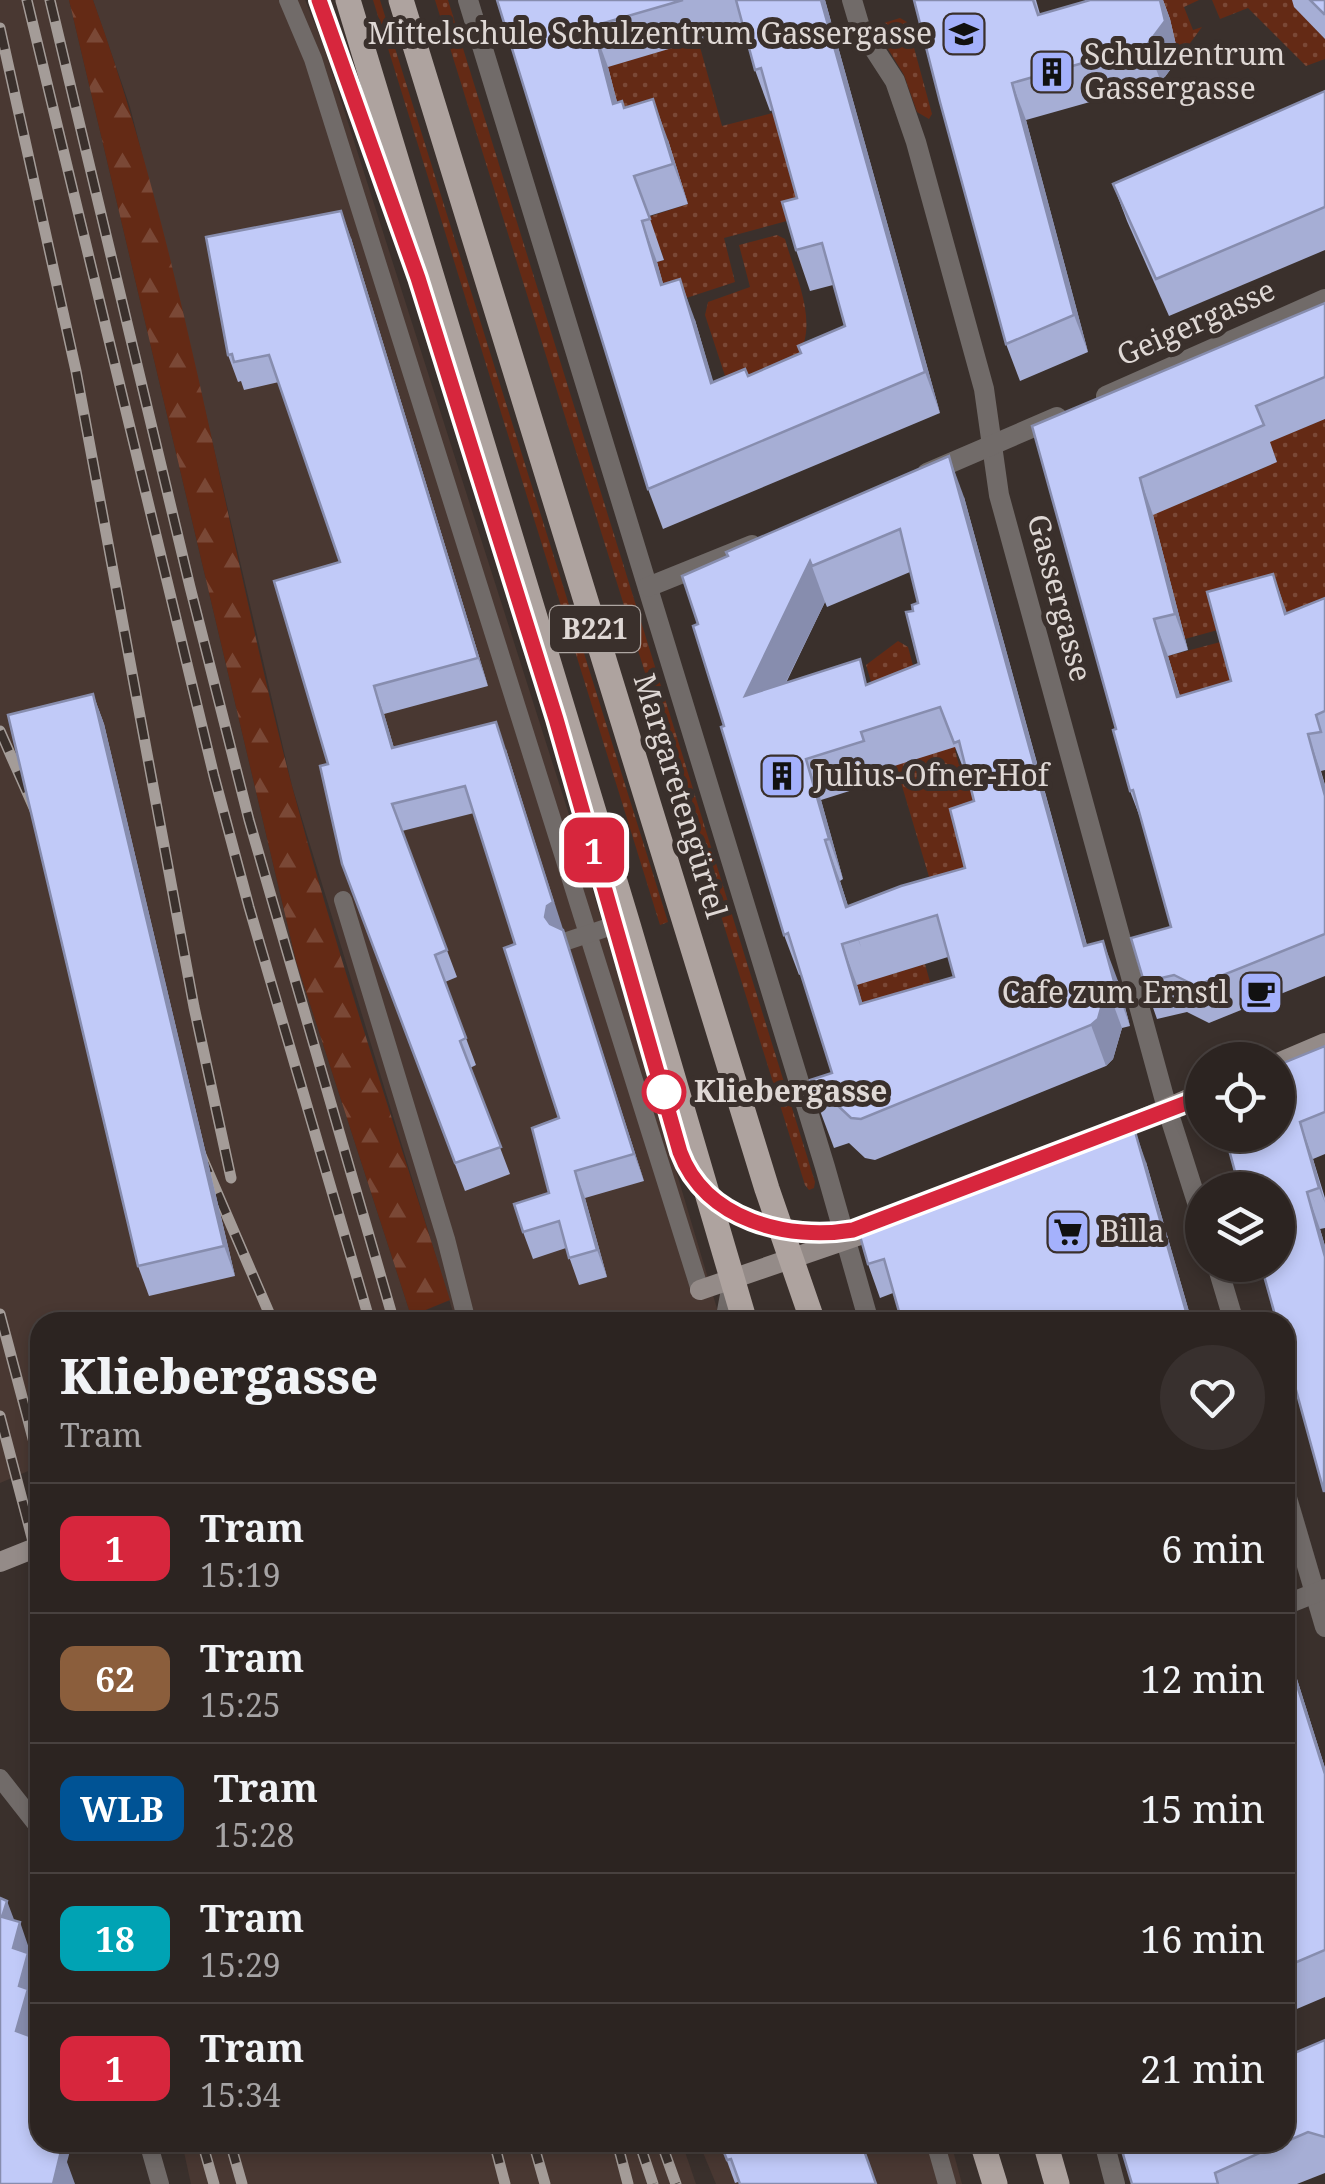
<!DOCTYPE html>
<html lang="en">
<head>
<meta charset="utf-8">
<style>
  body { margin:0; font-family:"Noto Serif",serif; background:#38302e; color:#f1f3f6; height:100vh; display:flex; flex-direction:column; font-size:38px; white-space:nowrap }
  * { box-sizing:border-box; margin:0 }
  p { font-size:32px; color:#a6a4a5 }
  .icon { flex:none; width:55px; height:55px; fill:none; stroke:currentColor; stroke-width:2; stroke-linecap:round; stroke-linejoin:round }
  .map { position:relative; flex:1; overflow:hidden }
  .panel { position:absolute; left:30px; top:1312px; width:1265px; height:840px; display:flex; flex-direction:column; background:#2c2421; border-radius:30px; box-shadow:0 5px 15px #0003,0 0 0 2px #48413f }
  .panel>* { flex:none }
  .badge { padding:0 20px; border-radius:15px; font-size:35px; line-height:65px }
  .buttons { position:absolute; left:1185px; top:1042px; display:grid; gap:20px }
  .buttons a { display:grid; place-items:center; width:110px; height:110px; border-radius:50%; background:#2c2421; box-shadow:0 5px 15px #0003,0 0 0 2px #48413f; font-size:50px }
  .map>.badge { position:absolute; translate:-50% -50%; box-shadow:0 0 0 5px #fff }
  .round { display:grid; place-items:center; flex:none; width:105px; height:105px; border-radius:52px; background:#38302e }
  .head { display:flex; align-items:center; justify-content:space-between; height:170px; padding:0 30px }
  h1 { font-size:48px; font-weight:800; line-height:75px }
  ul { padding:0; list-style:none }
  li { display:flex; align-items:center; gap:30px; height:130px; padding:0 30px; border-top:2px solid #48413f }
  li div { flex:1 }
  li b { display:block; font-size:38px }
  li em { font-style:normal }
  li .badge { min-width:110px; font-weight:700; text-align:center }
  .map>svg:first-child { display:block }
  .built { fill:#493832 }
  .grass { fill:url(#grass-dots) }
  .forest { fill:url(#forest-firs) }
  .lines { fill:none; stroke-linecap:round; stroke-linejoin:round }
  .lane { stroke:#716b69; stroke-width:18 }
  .street { stroke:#716b69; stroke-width:20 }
  .secondary { stroke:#948b88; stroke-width:20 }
  .primary { stroke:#aea39f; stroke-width:25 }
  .rail-casing { stroke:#a49c98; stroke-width:11 }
  .rail { stroke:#3a302c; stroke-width:8; stroke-dasharray:22; stroke-linecap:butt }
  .wall { fill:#a6aed5; fill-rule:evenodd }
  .shaded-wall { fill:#878dae }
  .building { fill:#c1caf8; stroke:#878dae; stroke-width:2.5; fill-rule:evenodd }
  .line-casing { stroke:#fff; stroke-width:22 }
  .line { stroke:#d7263d; stroke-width:15 }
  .stop-dot { fill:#fff; stroke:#d7263d; stroke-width:5 }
  .labels { text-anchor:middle; stroke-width:10; stroke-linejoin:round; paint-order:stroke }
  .shield { fill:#3a302c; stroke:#aea6a2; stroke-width:2.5 }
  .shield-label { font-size:28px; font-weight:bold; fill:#dfd8d5 }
  .poi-label { font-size:30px; fill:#dfd8d5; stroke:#3a302c; text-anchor:start }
  .street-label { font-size:30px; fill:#dfd8d5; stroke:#3a302c }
  .stop-label { font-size:30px; font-weight:bold; fill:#dfd8d5; stroke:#3a302c; text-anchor:start }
</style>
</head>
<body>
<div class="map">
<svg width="1325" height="2184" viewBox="0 0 1325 2184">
  <defs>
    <pattern id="grass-dots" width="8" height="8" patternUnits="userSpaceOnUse" patternTransform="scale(2.5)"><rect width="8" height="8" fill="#642a15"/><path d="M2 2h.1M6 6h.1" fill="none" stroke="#7a4836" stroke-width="1.8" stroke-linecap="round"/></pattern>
    <pattern id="forest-firs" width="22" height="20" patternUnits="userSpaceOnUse" patternTransform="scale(2.5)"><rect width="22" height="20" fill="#642a15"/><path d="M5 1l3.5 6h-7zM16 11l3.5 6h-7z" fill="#7a4836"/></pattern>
  </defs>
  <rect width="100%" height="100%" fill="#3a302c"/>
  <g class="built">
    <path d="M0,0H69L296,961L411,1316L395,1322H40V1466L0,1483Z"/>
    <path d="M93,0H305L323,44L587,871L721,1322H456L292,786L183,315L130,107Z"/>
    <path d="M182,2143H682L696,2184H191Z"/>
    <path d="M699,2143H951L962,2184H716Z"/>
  </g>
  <g class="grass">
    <path d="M373,0H380L668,922L660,925Z"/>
    <path d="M435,0H448L815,1182L814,1188L809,1190L805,1185Z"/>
    <path d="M1130,0H1199L1184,7L1193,30L1202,27L1179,58Z"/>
    <path d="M1212,0H1301L1295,7L1325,39V59L1306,66L1248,8L1220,19Z"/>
    <path d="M900,18L907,22L932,114L929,119L917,112L904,75L874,26Z"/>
    <path d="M698,40L722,126L784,110L805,216L724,238L735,282L662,306L657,262L664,260L661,250L630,223L688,204L667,140L639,149L590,72Z"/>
    <path d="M777,235L785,239C795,276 820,323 797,358L728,385L705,315L708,302L750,287L739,245Z"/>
    <path d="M1325,419V640L1312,699L1286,611L1185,639L1158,535L1150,525L1156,492L1184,502L1266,467L1277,461L1269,442Z"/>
    <path d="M898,641L908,647L926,713L959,748L955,750L959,765L963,764L974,782L979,802L969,869L938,907L866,665Z"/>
    <path d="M1224,641L1245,718L1191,734L1168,656Z"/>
    <path d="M925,964L942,1025L875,1044L854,977L889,975Z"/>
  </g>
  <path class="forest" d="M69,0H93C185,254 223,525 292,786C338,959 396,1129 450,1300L411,1316L296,961Z"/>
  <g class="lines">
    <g class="lane">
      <path d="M288,0L313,59L700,1290"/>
      <path d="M343,900L446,1239L467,1322"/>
      <path d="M567,941L627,921"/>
      <path d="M724,1322L731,1284"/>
      <path d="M0,1778L40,1829"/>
      <path d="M148,2142L160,2184"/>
      <path d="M935,2142L947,2184"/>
    </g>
    <g class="street">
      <path d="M468,0L825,1167L869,1322"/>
      <path d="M852,0L860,27L895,81L916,142L984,389L999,495L1167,1108L1202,1218"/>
      <path d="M1106,396L1325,299"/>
      <path d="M927,473L1057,417"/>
      <path d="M648,587L752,545"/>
      <path d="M1217,1265L1234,1322"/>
      <path d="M1285,1491L1325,1627"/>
      <path d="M1285,1605L1325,1589"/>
      <path d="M1104,2142L1115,2184"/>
    </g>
    <g class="secondary">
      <path d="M1278,1063L1325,1043"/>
      <path d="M975,1192L1202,1093"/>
      <path d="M700,1290L892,1224"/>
      <path d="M0,1562L40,1546"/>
    </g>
    <g class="primary">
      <path d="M348,0L627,921L745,1322"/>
      <path d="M401,0L767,1189L813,1322"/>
      <path d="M982,2142L995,2184"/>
      <path d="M1045,2142L1057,2184"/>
    </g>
    <defs>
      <g id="rail">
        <path d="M27,0L214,776L249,907L370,1322"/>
        <path d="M50,0L190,587L249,820L394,1322"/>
        <path d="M0,28L76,371L194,1007L231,1178"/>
        <path d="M0,731L35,810"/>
        <path d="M200,1153L273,1322"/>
        <path d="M0,1314L40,1465"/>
        <path d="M0,1416L40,1568"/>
        <path d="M202,2142L214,2184"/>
        <path d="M230,2142L242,2184"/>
        <path d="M494,2142L505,2184"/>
        <path d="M533,2142L545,2184"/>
        <path d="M617,2142L628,2184"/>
        <path d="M639,2142L653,2184"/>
        <path d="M661,2142L676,2184"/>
      </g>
    </defs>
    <use href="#rail" class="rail-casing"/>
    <use href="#rail" class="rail"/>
  </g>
  <g class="wall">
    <path d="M497,0H825L940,413L663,529L648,489ZM743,27L755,70L770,111L773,110L797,198L796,250L810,291L833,285L845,326L800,353L748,376L713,382L695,320L663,284L657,262L664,260L649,216L688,204L668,140L617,102L608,67Z"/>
    <path d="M914,0H1036L1040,14L1090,0H1163L1170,19L1179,58L1161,82L1026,120L1088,352L1020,381L1006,344Z"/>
    <path d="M1292,0H1325V39L1294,7Z"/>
    <path d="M1325,91V250L1169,316L1127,221L1113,184Z"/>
    <path d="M351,238L488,686L384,714L394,748L506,749L562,930L644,1181L585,1198L607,1277L579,1285L566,1248L533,1259L523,1232L549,1193L559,1118L515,944L474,813L402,831L457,977L445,982L476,1065L470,1068L510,1174L465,1191L342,864L328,764L340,562L279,382L244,390L241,381L238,382L228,355Z"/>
    <path d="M1325,303V419L1270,442L1277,462L1153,515L1188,650L1168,656L1180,696L1231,681L1287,613L1325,598V770L1321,771L1325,785V976L1209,1023L1187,1012L1157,1019L1144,982L1171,927L1144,828L1130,791L1116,729L1032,426Z"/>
    <path d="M964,497L1087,945L1118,981L1130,1026L1122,1028L1113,1059L1106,1066L875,1160L865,1158L849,1143L834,1148L819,1108L832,1073L801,974L799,975L784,935L724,726L698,624L682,576ZM910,572L918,603L913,611L919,664L869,684L786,683L825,602L827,607ZM955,747L969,783L974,801L965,868L848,906L840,881L843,879L821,800L878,782L875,772ZM948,957L954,977L862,1003L857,985Z"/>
    <path d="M93,694L104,724L235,1276L149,1296L138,1266Z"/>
    <path d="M1325,1046V1154L1313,1159L1325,1198V1228L1320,1229L1325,1246V1493L1285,1350L1278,1190Z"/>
    <path d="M1146,1162L1192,1322H902L893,1293L880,1298L868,1264Z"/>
    <path d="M1285,1641L1325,1768V1997L1285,2014V1893L1290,1891Z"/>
    <path d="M1325,2040V2173L1297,2184H1132Z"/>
    <path d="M720,2142H862L735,2183Z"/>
  </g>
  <g class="shaded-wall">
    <path d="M821,0H825L940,413L925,372Z"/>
    <path d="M1160,0H1163L1170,19L1179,58L1161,82L1147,45Z"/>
    <path d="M593,26L608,67L628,144L613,104Z"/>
    <path d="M1012,83L1026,120L1088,352L1074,315Z"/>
    <path d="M653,99L668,140L688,204L673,164Z"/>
    <path d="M341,211L351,238L488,686L478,658Z"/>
    <path d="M642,221L657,262L675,325L661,285Z"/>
    <path d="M680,279L695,320L726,424L711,383Z"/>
    <path d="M949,456L964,497L1098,986L1084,946Z"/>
    <path d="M1140,478L1153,515L1188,650L1175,614Z"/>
    <path d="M810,561L825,602L759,737L745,696Z"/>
    <path d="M1273,574L1286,610L1298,651L1285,614Z"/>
    <path d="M1154,619L1168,656L1191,734L1177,697Z"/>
    <path d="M374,686L384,714L402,775L392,748Z"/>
    <path d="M93,694L104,724L235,1276L224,1246Z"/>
    <path d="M496,722L563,929L557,934L545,917Z"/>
    <path d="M1308,734L1325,785V796Z"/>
    <path d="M806,759L821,800L843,879L829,839Z"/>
    <path d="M825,840L840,881L861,947L846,907Z"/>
    <path d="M563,930L572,957L644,1181L634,1154Z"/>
    <path d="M1103,941L1118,981L1130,1026L1115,985Z"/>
    <path d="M842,944L857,985L875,1044L860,1004Z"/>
    <path d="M1107,987L1122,1028L1113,1059L1106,1066L1091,1025Z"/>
    <path d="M1300,1122L1313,1159L1325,1203L1319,1188Z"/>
    <path d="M1134,1128L1146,1162L1192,1322H1189Z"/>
    <path d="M575,1171L585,1198L607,1277L597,1250Z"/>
    <path d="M1307,1192L1320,1229L1325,1246V1257Z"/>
    <path d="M1285,1641L1325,1768V1774L1285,1647Z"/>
    <path d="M7,1901L18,1930L20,1922L34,1963L33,1966L40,1984V2005L38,2014L40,2021V2092L16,2031L19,1986L2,1917Z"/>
    <path d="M46,2142H67L70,2151L67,2162L75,2184H52Z"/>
  </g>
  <g class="building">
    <path d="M497,0H683L593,26L613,104L622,101L624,108L653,99L673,164L634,176L650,219L642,221L661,285L680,279L711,383L745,369L748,376L801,353L798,346L845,326L822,243L796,250L782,202L797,198L761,68L755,70L736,0H821L925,372L648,489Z"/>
    <path d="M914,0H1033L1038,15L1090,0H1160L1165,21L1147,45L1012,83L1074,315L1006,344L940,102Z"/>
    <path d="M1310,0H1325V13L1324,14Z"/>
    <path d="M1325,91V207L1156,279L1113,184Z"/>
    <path d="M341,211L478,658L374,686L392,748L496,722L553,902L547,906L545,917L550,924L563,930L634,1154L575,1171L597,1250L569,1258L559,1221L523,1232L514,1204L549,1193L532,1128L559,1118L504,948L515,944L465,786L392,804L447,950L435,955L466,1038L460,1041L501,1147L455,1163L342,864L320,766L328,764L274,581L340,562L269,355L234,362L232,354L228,355L206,237Z"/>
    <path d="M1325,303V377L1256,406L1264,425L1140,478L1175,614L1154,619L1177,697L1231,681L1207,592L1273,574L1285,614L1325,598V711L1316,715L1321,732L1308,734L1325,796V934L1196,986L1174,975L1144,982L1131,938L1171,927L1133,790L1130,791L1113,730L1116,729L1032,426Z"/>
    <path d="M949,456L1084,946L1103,941L1115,985L1107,987L1098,1019L1091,1025L861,1119L851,1118L834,1102L819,1108L810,1080L832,1073L788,933L784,935L721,727L724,726L693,626L698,624L682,576L728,556L726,552ZM900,529L918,603L912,605L913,611L906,612L919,664L866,685L860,659L745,696L810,561L812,566ZM940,707L954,743L959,741L974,801L950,809L965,868L901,886L846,907L825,840L829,839L806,759L864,741L861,732ZM937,915L954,977L860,1004L842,944Z"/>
    <path d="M93,694L224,1246L138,1266L8,715Z"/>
    <path d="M1325,1046V1112L1300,1122L1319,1188L1307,1192L1325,1257L1324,1492L1285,1350V1322H1277L1261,1265H1278V1190H1240L1225,1135H1278V1065Z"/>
    <path d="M1134,1128L1189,1322H902L884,1259L868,1264L860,1236Z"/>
    <path d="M1285,1647L1325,1774V1950L1285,1967V1893L1290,1891L1285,1877Z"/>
    <path d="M0,1898L7,1901L2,1917L20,1922L13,1948L28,1953L19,1986L28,1989L16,2031L38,2039L30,2065L40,2068L39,2106H40V2142L62,2147L53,2184H0Z"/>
    <path d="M1325,2040V2137L1308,2132L1285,2142V2057Z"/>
    <path d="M720,2142H861L876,2184H740L731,2159L727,2160Z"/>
    <path d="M1128,2142H1284L1215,2173L1218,2184H1132L1123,2154L1130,2149Z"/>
  </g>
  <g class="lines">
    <defs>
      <path id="line" d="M319,0L418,278L556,719L680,1152C705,1220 788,1241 853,1230L1202,1097"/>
    </defs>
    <use href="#line" class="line-casing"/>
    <use href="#line" class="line"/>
  </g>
  <defs>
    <symbol id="school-square" viewBox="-11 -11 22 22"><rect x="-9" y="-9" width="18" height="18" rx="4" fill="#a4b1fc" stroke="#3a302c"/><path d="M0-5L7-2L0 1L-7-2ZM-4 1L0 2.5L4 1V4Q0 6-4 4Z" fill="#111"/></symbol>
    <symbol id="building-square" viewBox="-11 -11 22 22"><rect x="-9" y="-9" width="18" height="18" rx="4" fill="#a4b1fc" stroke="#3a302c"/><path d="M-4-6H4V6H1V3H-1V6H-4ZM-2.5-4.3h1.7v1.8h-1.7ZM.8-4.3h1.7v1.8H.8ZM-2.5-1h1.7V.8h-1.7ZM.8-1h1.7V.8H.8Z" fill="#111"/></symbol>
    <symbol id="cafe-square" viewBox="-11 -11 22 22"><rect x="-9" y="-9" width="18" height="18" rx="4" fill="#a4b1fc" stroke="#3a302c"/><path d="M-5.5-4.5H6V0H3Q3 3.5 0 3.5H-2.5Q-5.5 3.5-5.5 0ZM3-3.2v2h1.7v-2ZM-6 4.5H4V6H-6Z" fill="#111"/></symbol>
    <symbol id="supermarket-square" viewBox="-11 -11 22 22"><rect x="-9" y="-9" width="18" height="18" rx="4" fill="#a4b1fc" stroke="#3a302c"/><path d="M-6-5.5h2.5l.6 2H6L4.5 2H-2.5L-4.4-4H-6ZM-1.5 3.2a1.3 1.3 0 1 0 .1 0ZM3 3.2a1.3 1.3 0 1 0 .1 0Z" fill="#111"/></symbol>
  </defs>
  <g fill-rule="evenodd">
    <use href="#school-square" x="939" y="9" width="50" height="50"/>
    <use href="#building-square" x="1027" y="47" width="50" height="50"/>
    <use href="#building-square" x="757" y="751" width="50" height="50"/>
    <use href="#cafe-square" x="1236" y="968" width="50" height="50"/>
    <use href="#supermarket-square" x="1043" y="1207" width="50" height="50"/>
  </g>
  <circle class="stop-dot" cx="664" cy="1092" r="20"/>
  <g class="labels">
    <rect class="shield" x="550" y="606" width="90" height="46" rx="8"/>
    <g class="shield-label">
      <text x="595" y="639">B221</text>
    </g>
    <g class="poi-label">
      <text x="932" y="44" text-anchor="end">Mittelschule Schulzentrum Gassergasse</text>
      <text x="1084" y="65">Schulzentrum<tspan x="1084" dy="34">Gassergasse</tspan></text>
      <text x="814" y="786">Julius-Ofner-Hof</text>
      <text x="1228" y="1003" text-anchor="end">Cafe zum Ernstl</text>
      <text x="1100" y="1242">Billa</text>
    </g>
    <g class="street-label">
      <text transform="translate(1196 323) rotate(-24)" y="10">Geigergasse</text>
      <text transform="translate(1059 598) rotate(75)" y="10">Gassergasse</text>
      <text transform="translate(680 796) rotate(73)" y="10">Margaretengürtel</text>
    </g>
    <g class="stop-label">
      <text x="694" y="1102">Kliebergasse</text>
    </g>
  </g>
</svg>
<div class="buttons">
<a><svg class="icon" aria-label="locate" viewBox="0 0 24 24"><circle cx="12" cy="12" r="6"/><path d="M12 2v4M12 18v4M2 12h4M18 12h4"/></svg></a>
<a><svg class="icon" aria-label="layers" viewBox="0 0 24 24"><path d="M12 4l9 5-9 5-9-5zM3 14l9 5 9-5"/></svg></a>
</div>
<b class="badge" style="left:594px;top:850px;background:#d7263d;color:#fff">1</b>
<section class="panel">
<div class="head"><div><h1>Kliebergasse</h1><p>Tram</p></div><a class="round"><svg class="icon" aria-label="heart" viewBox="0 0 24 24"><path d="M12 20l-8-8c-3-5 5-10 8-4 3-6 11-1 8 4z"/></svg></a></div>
<ul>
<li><span class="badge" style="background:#d7263d;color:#fff">1</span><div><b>Tram</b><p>15:19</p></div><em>6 min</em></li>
<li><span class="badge" style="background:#8b5e3c;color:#fff">62</span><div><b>Tram</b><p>15:25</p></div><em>12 min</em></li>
<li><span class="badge" style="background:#005395;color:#fff">WLB</span><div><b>Tram</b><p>15:28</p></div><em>15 min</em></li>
<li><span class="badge" style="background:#00a3b4;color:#fff">18</span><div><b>Tram</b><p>15:29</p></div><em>16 min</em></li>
<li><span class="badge" style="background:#d7263d;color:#fff">1</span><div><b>Tram</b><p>15:34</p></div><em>21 min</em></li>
</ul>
</section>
</div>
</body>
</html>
